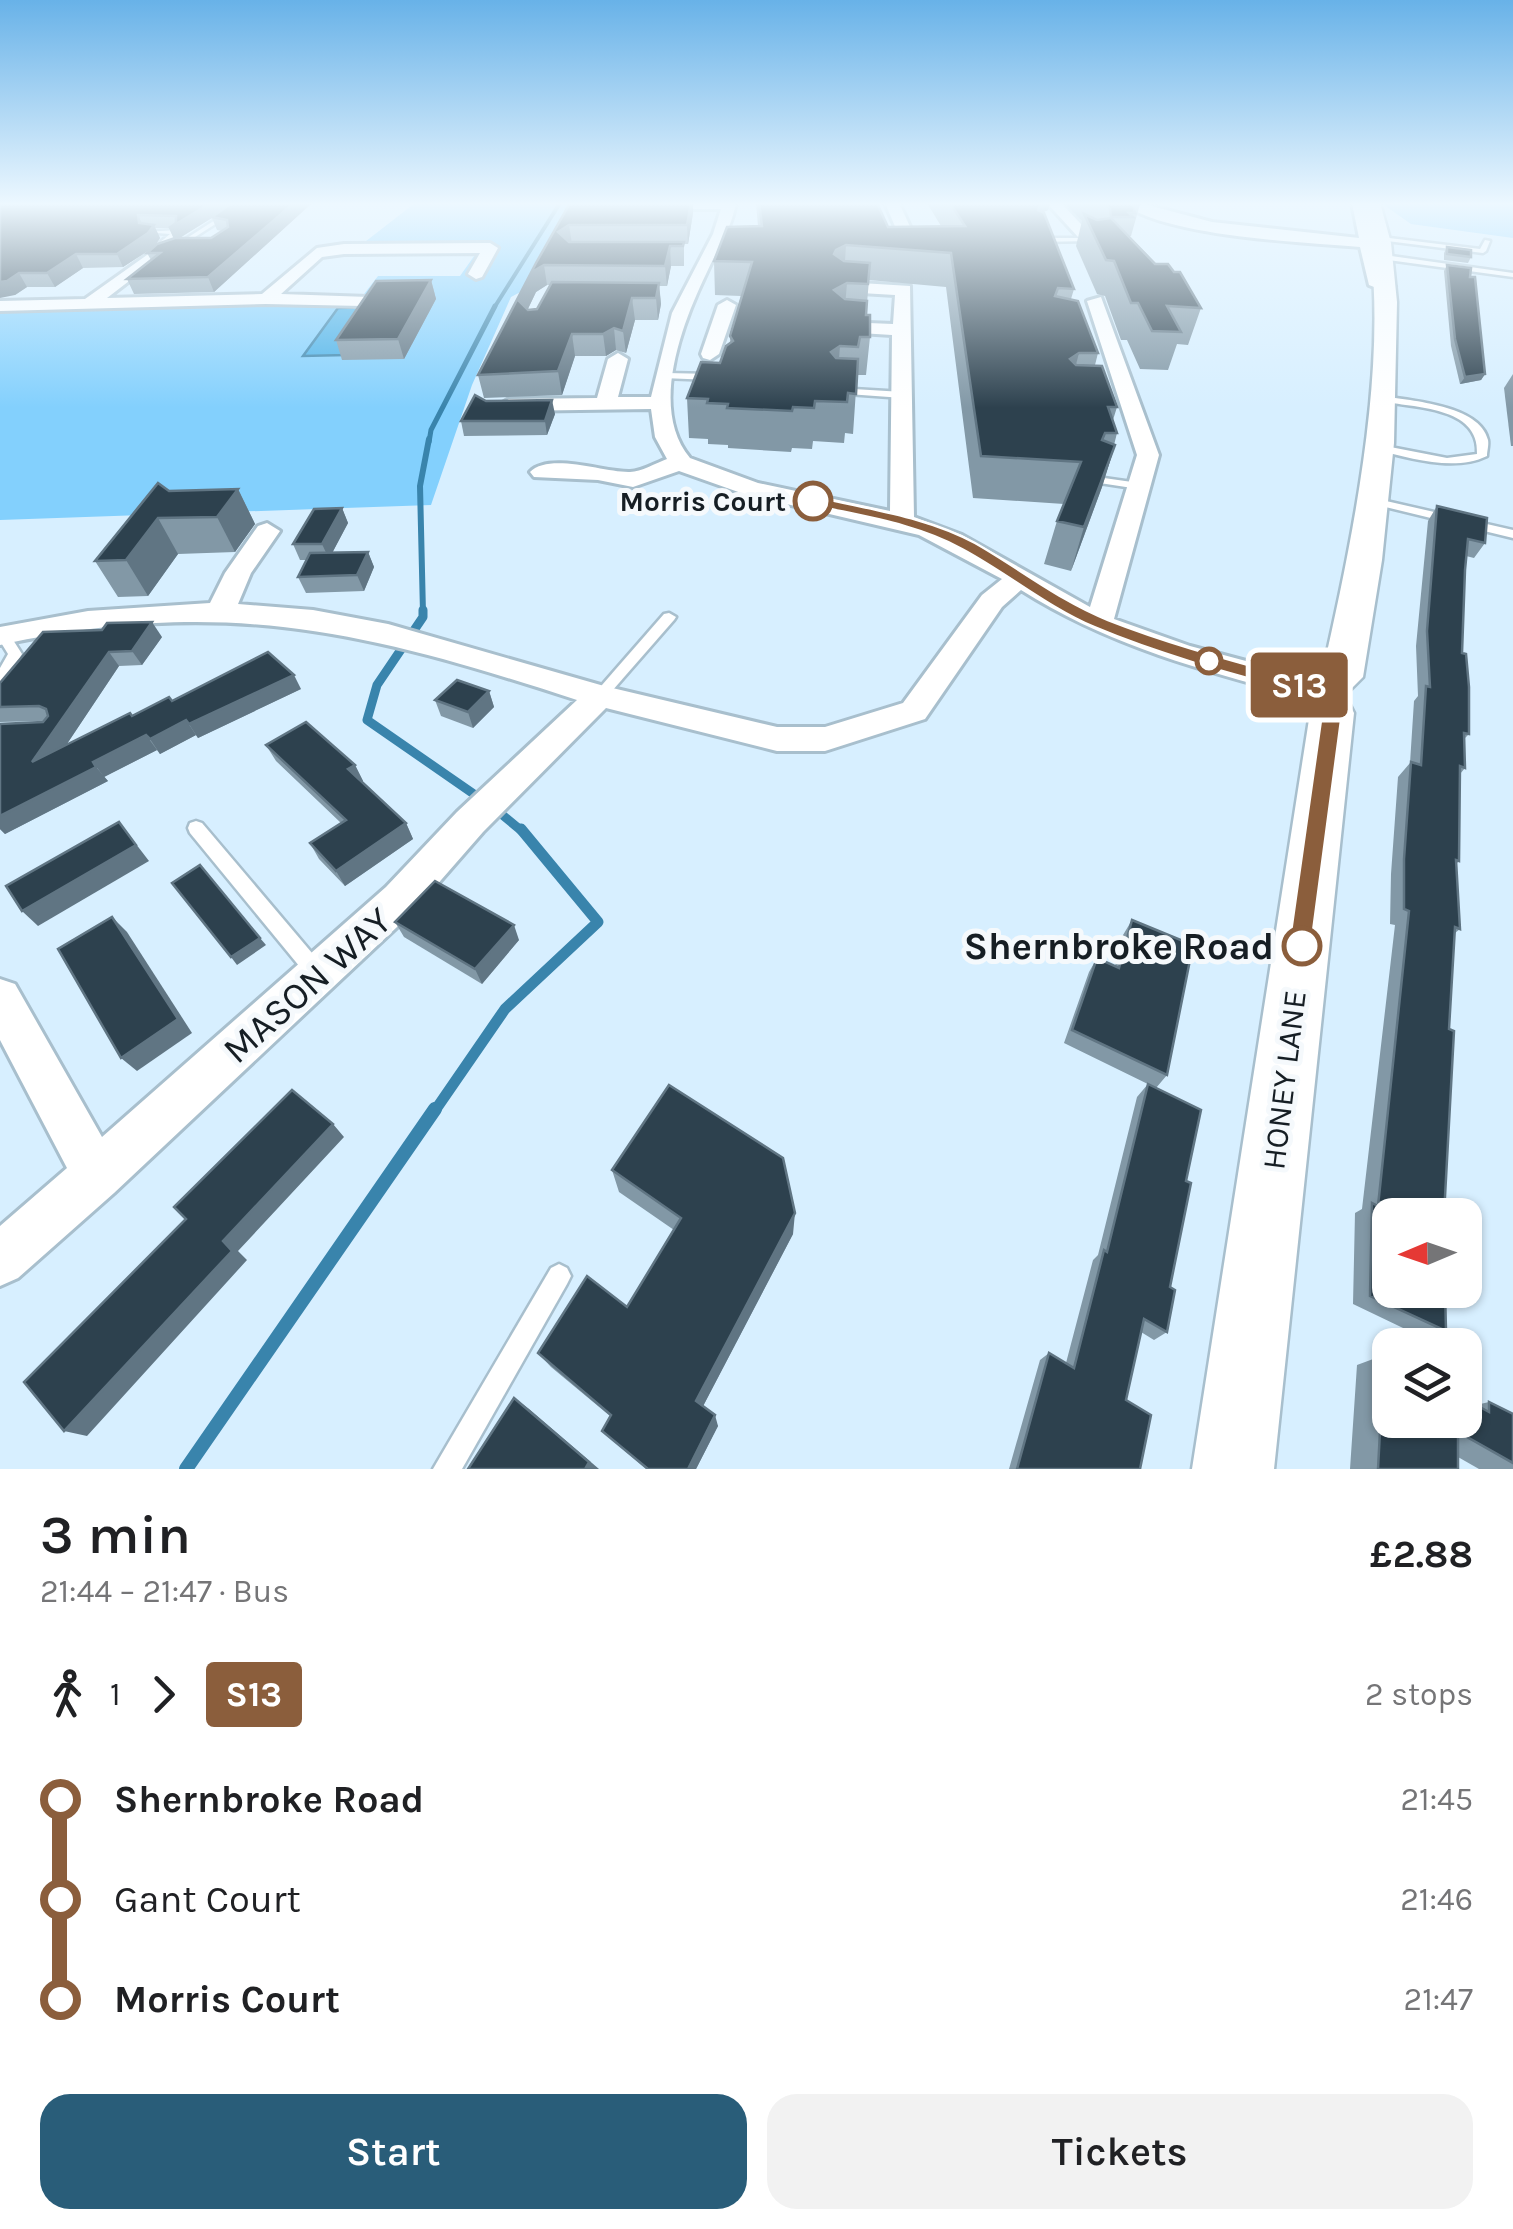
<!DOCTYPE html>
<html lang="en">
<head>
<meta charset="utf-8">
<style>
  body { margin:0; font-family:Karla,sans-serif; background:#f2f2f2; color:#202124; height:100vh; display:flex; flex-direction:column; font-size:38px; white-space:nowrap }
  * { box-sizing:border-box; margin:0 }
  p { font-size:32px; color:#757577 }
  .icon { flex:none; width:55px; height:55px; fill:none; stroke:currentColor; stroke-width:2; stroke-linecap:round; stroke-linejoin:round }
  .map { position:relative; height:1469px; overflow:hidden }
  .side { display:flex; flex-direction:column; background:#fff; flex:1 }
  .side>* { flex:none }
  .badge { padding:0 20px; border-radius:8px; font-size:35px; line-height:65px }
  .needle { width:65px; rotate:268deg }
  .tools { position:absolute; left:1372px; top:1198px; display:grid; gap:20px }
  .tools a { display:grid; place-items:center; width:110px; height:110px; border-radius:20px; background:#fff; box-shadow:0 2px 8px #0004; font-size:50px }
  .map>.badge { position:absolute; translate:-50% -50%; box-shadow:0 0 0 5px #fff }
  .legs { display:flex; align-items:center; gap:15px; height:110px; padding:0 40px; font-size:32px }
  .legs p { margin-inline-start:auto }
  .head { display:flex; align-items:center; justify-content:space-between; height:170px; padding:0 40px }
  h1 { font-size:55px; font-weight:600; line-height:75px }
  .button { display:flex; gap:20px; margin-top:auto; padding:20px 40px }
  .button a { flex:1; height:115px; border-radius:30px; background:#295d79; color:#fff; font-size:40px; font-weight:600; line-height:115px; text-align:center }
  .button a+a { background:#f2f2f2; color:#202124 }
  ul { padding:0 40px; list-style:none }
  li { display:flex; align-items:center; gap:35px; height:100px; font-size:38px }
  li i { display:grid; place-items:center; width:15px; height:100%; margin:0 12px; background:currentColor }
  li i::after { content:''; width:25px; height:25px; margin:-12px; border:8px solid; border-radius:50%; background:#fff }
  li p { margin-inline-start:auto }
  li:first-child i { background:linear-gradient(#0000 50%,currentColor 0) }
  li:last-child i { background:linear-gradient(currentColor 50%,#0000 0) }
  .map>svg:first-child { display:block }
  .green { fill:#83d0fd }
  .water { fill:#48b0e7; stroke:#3984ac; stroke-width:2.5 }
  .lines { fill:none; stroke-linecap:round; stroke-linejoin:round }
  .stream-far5 { stroke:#3984ac; stroke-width:4 }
  .stream-far4 { stroke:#3984ac; stroke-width:5 }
  .stream-far3 { stroke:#3984ac; stroke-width:6 }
  .stream-far2 { stroke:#3984ac; stroke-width:9 }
  .stream-far1 { stroke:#3984ac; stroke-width:11 }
  .stream { stroke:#3984ac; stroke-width:14 }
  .lane-casing { stroke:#a8bfcd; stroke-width:5 }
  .street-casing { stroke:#a8bfcd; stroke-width:6 }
  .secondary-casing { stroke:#a8bfcd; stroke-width:5 }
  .lane { fill:#fff; fill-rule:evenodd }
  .street { fill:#fff; fill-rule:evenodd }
  .secondary { fill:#fff; fill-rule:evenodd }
  .wall { fill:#8298a6; fill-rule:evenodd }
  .shaded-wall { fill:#607583 }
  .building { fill:#2d414e; stroke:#607583; stroke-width:2.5 }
  .line-1 { fill:#8b5e3c; stroke:#fff; stroke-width:2.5 }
  .stop-1-dot { fill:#fff; stroke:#8b5e3c; stroke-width:5 }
  .labels { text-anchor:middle; stroke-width:10; stroke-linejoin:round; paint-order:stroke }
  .far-stop-label { font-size:28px; font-weight:bold; fill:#161e24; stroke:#f5f9fc; text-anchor:end }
  .street-label { font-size:32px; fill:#161e24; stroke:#f5f9fc }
  .near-stop-label { font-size:38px; font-weight:bold; fill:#161e24; stroke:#f5f9fc; text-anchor:end }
  .near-street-label { font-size:38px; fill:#161e24; stroke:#f5f9fc }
</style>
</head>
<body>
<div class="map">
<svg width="1513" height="1469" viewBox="0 0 1513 1469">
  <rect width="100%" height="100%" fill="#d7efff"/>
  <g class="green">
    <path d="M415,203H583L528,288L511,297L472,385L431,505L0,520V310L340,305L361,298L378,276H460L484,242L361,245Z"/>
    <path d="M1381,203H1513V238L1411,224Z"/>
  </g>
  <path class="water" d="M378,307L346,355L303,356L338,308Z"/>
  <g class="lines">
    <path class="stream-far5" d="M494,308L560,203"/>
    <path class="stream-far4" d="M429,442L431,430L495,306"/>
    <path class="stream-far3" d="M423,613L420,486L429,439"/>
    <g class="stream-far2">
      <path d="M423,610V617L377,685L367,720L481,799"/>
      <path d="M494,808L523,832"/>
    </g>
    <path class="stream-far1" d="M434,1112L505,1009L598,922L521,829"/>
    <path class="stream" d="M186,1469L435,1109"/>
    <defs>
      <g id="lane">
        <path d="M226,213L231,214L178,248L173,247Z"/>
        <path d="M177,230L179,233L164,245L163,250L160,252L157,250L158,244L170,234L145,232Z"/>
        <path d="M1381,237L1480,249L1485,240L1490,241L1486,251L1483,253L1379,240Z"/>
        <path d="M1089,238L1091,241L1037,242L1034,240L1037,238Z"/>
        <path d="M1384,255L1513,273V277L1381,259Z"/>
        <path d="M666,373L712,374L717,377L712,380L663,378L661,376Z"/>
        <path d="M837,388L903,392L908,395L903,398L834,393L832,391Z"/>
        <path d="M1383,396C1411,401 1480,405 1488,440C1489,445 1487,451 1487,456C1454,472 1411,458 1376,450V446L1380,445L1447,458L1477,454C1480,406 1414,408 1380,401L1378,399Z"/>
        <path d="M1097,477L1139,483L1144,486L1139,489L1093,482V478Z"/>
        <path d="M1373,498L1513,530V538L1369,503V499Z"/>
        <path d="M669,613L676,617L674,620L605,699H595L593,696L595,693L664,614Z"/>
        <path d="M3,631L8,632L22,654L5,684L0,686V668L8,654L0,641V632Z"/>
        <path d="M196,821L202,823L323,966L325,972L323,978L316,981L309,978L190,833L188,828L190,823Z"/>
        <path d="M559,1264L567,1268L571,1276L567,1284L462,1469H433L551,1268Z"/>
      </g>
      <g id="street">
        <path d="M644,203H736C731,230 717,249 706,274C682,324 649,409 690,458L758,483L890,511L892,335L844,332L835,327L844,322L893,324L895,295L844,292L836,287L844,282L910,286L914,517L962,535L1090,607L1137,455L1087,301L1101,297L1159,455L1114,619L1190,646L1332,684L1336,691L1332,698L1321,702C1216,674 1114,649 1021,590L1002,607L925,719L825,751H777L606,708L483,832L414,911L114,1193L18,1278L0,1286V1226L67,1168L0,1040V979L15,984L102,1137L386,887L457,812L577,700C365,631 224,596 0,645V627L88,611L210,603L225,573L258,526L267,523L280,531L251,573L238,604L313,610L388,624L604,686L777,727H825L903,703L982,595L1002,579L919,535L744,494L679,471L633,487L598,480L534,477L530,472C550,452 605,473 630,472C641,472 656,463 667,459L655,437L651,409L509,411L499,405L509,399L597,398L608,359L618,353L628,359L618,397H651L672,313L713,234L721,209H649Z"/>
        <path d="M885,203H899L921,250L918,253L905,250Z"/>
        <path d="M1047,203H1061L1099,243V249H1089Z"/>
        <path d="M1122,203H1140L1212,222L1359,238L1352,203H1366L1374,239L1389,244L1376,248L1383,279L1395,287L1387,292L1369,285L1360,247C1303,242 1166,237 1122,203Z"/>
        <path d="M490,243L498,248L482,277L476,279L468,274L480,253L344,254L322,257L281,294L369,297V305L363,306L266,304L0,311V301L85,299L154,250L159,252V258L107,298L262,294L317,248L344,244Z"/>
        <path d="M727,300L736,305L719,354L710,360L703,358L701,354L718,305Z"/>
      </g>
      <path id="secondary" d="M1362,203H1380L1391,243L1397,302L1394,443L1382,560L1363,677L1345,695L1354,713L1274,1469H1192L1310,713L1300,691L1306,681L1323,670C1353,537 1396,336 1362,203Z"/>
    </defs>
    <use href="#lane" class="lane-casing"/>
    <use href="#street" class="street-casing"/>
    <use href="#secondary" class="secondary-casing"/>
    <use href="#lane" class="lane"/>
    <use href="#street" class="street"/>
    <use href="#secondary" class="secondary"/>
  </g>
  <g class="wall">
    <path d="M0,203H312L214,292L134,294L127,279L151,260L147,253L154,247L123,267L83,268L55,287H27L15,295ZM212,218L217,230L222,231L211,238H179ZM155,228H169L174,239L154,247L160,238Z"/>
    <path d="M570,203H693V213L688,244H684V266H671L667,286H659L661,304L658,320H635L626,353L616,350L606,356H575L562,395L484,398L478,375ZM547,285H550L537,309H528L536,292Z"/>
    <path d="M756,203H877L888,227L941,226L927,203H1050L1048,210L1043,212L1074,289L1071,299L1098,353L1095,365L1117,407L1113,420L1117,433L1114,445H1115L1102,487L1071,571L1044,564L1057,521L1064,504L973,498L946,287L869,280L866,315L870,337L866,375H857L853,434L845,433L844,443L813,441L812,449L792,448L791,452L728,448V445L708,444V439L689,438L687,398L720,363L730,343V336L741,296L715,295L714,261L758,226Z"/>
    <path d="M1064,203H1138L1140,204L1131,236H1129L1201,308L1188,345L1177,344L1168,370L1140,369L1127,340H1121L1105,296L1097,294L1076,246L1082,221Z"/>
    <path d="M1447,247L1471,257L1468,263L1444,260V253Z"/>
    <path d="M1447,265L1470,277L1485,374L1481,380L1460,384L1451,346L1444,271Z"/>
    <path d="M431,280L436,299L404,359L342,360L336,340Z"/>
    <path d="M1513,374V446H1511L1504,388Z"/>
    <path d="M486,401L555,414L547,435L464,436L461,421Z"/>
    <path d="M238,489L255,524L235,552L178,554L148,596L118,597L95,561L169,491Z"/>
    <path d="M1437,506L1485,543L1474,558L1466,556L1462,653L1469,734L1464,739L1465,768L1460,774L1459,861L1456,864L1460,929L1455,933L1390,1215L1446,1331L1426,1339L1353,1304L1355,1213L1362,1209L1395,925L1390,924L1391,874L1398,777L1410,763L1414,701L1418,696L1416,646L1428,521Z"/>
    <path d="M342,508L348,523L332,553L368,552L374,567L364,591L306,593L298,577L307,560H300L293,544Z"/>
    <path d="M162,637L142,665L119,666L66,745L132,716L172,701L301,689L198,738L196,735L160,754L157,750L104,777L108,781L5,834L0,829V724L43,722L44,721L0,722V683Z"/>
    <path d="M489,691L494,707L473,728L441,716L435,700Z"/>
    <path d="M266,745L355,765L363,781L361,782L406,823L413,839L345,886L319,859L310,843L341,823L276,761Z"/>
    <path d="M1132,920L1167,1075L1156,1088L1064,1043L1089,972L1097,958L1115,966L1123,935Z"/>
    <path d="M395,922L519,940L482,984L404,937Z"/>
    <path d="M1148,1084L1186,1181L1170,1287L1167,1332L1154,1340L1141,1332L1126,1400L1140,1469H1009L1040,1360L1049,1353L1066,1363L1093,1260L1098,1255L1137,1097Z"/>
    <path d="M612,1170L793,1234L703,1406L718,1426L696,1469H646L602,1431L610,1416L551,1367L538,1353L627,1307L674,1230L619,1192Z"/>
    <path d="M1384,1355L1476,1405L1489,1402L1513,1414V1469H1479L1458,1457V1469H1350L1357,1365Z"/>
  </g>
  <g class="shaded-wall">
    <path d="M211,203H227L229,207L175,241L169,228Z"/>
    <path d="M294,203H312L214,292L208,277Z"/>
    <path d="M691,203H693V213L688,244L687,225Z"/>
    <path d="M1031,203H1050L1048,210L1039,214Z"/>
    <path d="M138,215L144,228L154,225L160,238L154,247L123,267L117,254L139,223Z"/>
    <path d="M569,225L572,244L558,232Z"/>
    <path d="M846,245L844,278L834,254L836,250Z"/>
    <path d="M670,246L671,266L667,286L665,266Z"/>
    <path d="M76,254L83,268L55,287L47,273Z"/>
    <path d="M544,265L547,285L536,292L522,321L518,300L532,272Z"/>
    <path d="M19,273L27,287L15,295L0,298V282Z"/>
    <path d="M431,280L436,299L404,359L398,339Z"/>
    <path d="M659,283L661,304L658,320L656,298Z"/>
    <path d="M847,283L844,318L834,290Z"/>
    <path d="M632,298L635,320L626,353L623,331Z"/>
    <path d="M614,328L616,350L606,356L603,334Z"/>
    <path d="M572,334L575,356L562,395L558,371Z"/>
    <path d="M840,346L837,384L831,352Z"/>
    <path d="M1079,353L1069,391L1070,359Z"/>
    <path d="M1485,374L1481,380L1460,384L1465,377Z"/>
    <path d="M552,400L555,414L547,435L545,421Z"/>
    <path d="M1115,445L1102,487L1071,571L1084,527Z"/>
    <path d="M238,489L255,524L235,552L217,517Z"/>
    <path d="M342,508L348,523L329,559L322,544Z"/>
    <path d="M158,518L178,554L148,596L126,560Z"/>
    <path d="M368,552L374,567L364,591L357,575Z"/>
    <path d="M152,622L162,637L142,665L132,651Z"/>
    <path d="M109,652L119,666L45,777L32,762Z"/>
    <path d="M294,675L301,689L198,738L189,724Z"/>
    <path d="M489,691L494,707L473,728L468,712Z"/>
    <path d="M186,720L196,735L160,754L150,739Z"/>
    <path d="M146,735L157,750L104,777L93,762Z"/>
    <path d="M355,765L363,781L356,785L348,769Z"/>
    <path d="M96,767L108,781L5,834L0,829V816Z"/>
    <path d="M119,822L149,861L38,926L22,911Z"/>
    <path d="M406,823L413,839L345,886L336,871Z"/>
    <path d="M112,917L127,932L192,1033L137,1071L121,1058Z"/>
    <path d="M514,925L519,940L482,984L475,969Z"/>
    <path d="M260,938L266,945L237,965L231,957Z"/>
    <path d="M333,1124L344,1137L238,1251L247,1260L87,1436L64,1431L223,1241Z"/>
    <path d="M795,1213L793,1234L700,1412L696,1401Z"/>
    <path d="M514,1398L529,1409L599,1469H585Z"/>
    <path d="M715,1415L718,1426L696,1469H688Z"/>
  </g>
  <g class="building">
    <path d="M0,203H211L169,228L176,223V216L138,215L139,223L154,225L148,233L117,254H76L47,273H19L7,281L0,282Z"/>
    <path d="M232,203H294L208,277L127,279L160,253H147L157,244L175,238H211L228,227L227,220L212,217Z"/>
    <path d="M570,203H691L687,225H569L558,232L569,242H684L683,246H670L665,266L544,265L532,272L518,300L528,310L537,309L552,282L659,283L656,298H632L623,331L614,328L603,334H572L558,371L478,375L536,263Z"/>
    <path d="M759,203H877L888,227L965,226L950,203H1040L1038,210L1044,213L1074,289L1058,288L1055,296L1078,301L1098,353H1079L1070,359L1076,365L1102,366L1117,407H1108L1117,433H1105L1102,440L1115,445L1084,527L1057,521L1081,462L981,456L951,253L846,245L836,250L834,254L844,261L870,263L868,284L847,283L834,290L845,299L867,301L866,315H870V337H860L858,347L840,346L831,352L836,358L858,359L856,394L848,393L847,402L815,401L814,408L793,407L792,411L727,408L728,404L707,403L708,399L687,398L701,362L720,363L726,346L733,341L730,336L752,262L714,261L727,227L762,226Z"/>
    <path d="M1103,203H1138L1140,204H1133L1135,213H1129L1133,217H1111L1110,209Z"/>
    <path d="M1084,214L1097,220L1111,218L1155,264H1168L1174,272H1180L1201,308L1167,306L1181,332L1152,331L1138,303H1131L1114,261L1106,260Z"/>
    <path d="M1447,247L1471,250V257L1447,254Z"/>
    <path d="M1447,265L1471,268L1470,277H1475L1485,374L1465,377L1455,339Z"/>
    <path d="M431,280L398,339L336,340L376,281Z"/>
    <path d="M475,395L486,401L552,400L545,421H461Z"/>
    <path d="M158,483L169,491L238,489L217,517L158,518L126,560L95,561Z"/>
    <path d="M1437,506L1487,518L1485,543L1468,539L1465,570L1462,653L1466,654L1469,687V734L1464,733L1465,768L1460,766L1459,861L1456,860L1460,929L1455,927L1449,1029L1454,1031L1444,1215H1390V1290H1445L1446,1331L1370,1296L1372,1203L1378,1206L1409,911L1404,909V859L1411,762L1421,765L1426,686L1430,687L1427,631Z"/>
    <path d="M342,508L322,544H293L314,509Z"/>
    <path d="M368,552L357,575L298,577L310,553Z"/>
    <path d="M152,622L132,651L109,652L32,762L130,713L132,716L169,697L172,701L268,652L294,675L189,724L186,720L150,739L146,735L93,762L96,767L0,816V724L43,722L48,716L46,709L39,706L0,707V683L43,632L102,630L107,623Z"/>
    <path d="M457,680L489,691L468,712L435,700Z"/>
    <path d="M306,722L355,765L348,769L406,823L336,871L310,843L346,820L266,745Z"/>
    <path d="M119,822L136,845L22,911L6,886Z"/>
    <path d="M200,865L260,938L231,957L172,883Z"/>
    <path d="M435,881L514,925L475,969L395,922Z"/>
    <path d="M112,917L178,1019L121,1058L58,949Z"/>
    <path d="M1132,920L1193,945L1167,1075L1072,1030L1097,958L1119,968Z"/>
    <path d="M1148,1084L1201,1110L1186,1181L1191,1183L1170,1287L1175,1290L1167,1332L1144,1319L1126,1400L1151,1415L1140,1469H1017L1049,1353L1074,1368L1104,1250L1107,1252Z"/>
    <path d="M669,1085L783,1158L795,1213L696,1401L715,1415L688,1469H648L602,1431L611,1415L538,1353L587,1276L627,1307L681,1218L612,1170Z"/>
    <path d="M292,1090L333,1124L223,1241L232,1251L64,1431L24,1382L186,1219L174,1207Z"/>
    <path d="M1384,1355L1390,1358V1420H1465V1399L1489,1412V1402L1513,1414V1463L1458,1432V1469H1378Z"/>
    <path d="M514,1398L589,1462L585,1469H468Z"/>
  </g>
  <linearGradient id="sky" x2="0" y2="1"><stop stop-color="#68b2e8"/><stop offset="0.5" stop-color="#edf8ff"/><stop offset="1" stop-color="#edf8ff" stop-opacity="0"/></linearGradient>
  <rect width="1513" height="408" fill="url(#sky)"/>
  <path class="line-1" d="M813,496C866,509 926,516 975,543C1019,568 1060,601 1108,620C1179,648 1254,666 1328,687L1342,713L1310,954L1302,957L1293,954L1289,946L1322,713L1314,696C1240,676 1165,657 1094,627C1047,607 1007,573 962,549C915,523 859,516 808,504L806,501Z"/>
  <g class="stop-1-dot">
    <circle cx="813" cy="501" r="18"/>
    <circle cx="1209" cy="661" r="12"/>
    <circle cx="1302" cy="946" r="18"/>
  </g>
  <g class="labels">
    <g class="far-stop-label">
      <text x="786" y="511">Morris Court</text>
    </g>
    <g class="street-label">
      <text transform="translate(1284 1080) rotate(-83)" y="11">HONEY LANE</text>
    </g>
    <g class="near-stop-label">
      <text x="1274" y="959">Shernbroke Road</text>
    </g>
    <g class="near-street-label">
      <text transform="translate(307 985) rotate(-42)" y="13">MASON WAY</text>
    </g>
  </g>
</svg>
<div class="tools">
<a><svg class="needle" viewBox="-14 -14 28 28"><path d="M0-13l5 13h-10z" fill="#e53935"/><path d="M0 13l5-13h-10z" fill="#757577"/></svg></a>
<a><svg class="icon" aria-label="layers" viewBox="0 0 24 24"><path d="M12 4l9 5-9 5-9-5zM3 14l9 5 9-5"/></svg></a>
</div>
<b class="badge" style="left:1299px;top:685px;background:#8b5e3c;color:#fff">S13</b>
</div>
<section class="side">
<div class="head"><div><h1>3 min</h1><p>21:44 – 21:47 · Bus</p></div><b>£2.88</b></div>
<div class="legs"><svg class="icon" aria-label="walk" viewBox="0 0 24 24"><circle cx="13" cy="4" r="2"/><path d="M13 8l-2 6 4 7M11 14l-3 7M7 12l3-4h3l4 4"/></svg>1<svg class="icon" aria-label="forward" viewBox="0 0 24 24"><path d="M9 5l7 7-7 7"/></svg><b class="badge" style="background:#8b5e3c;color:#fff">S13</b><p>2 stops</p></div>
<ul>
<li><i style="color:#8b5e3c"></i><b>Shernbroke Road</b><p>21:45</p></li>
<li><i style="color:#8b5e3c"></i><span>Gant Court</span><p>21:46</p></li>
<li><i style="color:#8b5e3c"></i><b>Morris Court</b><p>21:47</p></li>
</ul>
<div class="button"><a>Start</a><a>Tickets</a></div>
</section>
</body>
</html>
